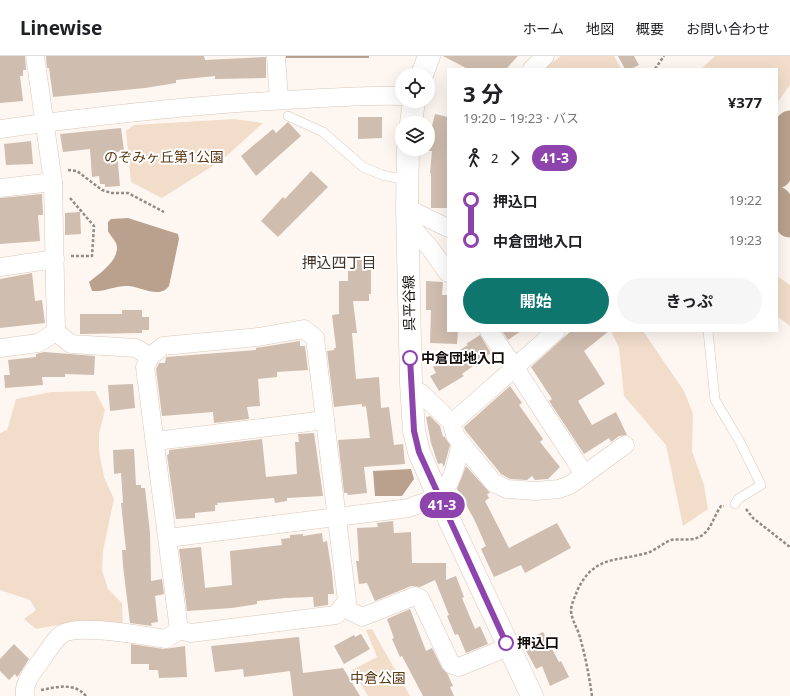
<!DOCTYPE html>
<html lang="ja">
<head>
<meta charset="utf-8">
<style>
  body { margin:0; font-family:"Noto Sans","Noto Sans JP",sans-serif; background:#f6f6f6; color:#202124; height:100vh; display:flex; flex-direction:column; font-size:15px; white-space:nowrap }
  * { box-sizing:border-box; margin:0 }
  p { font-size:13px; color:#757577 }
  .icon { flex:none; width:22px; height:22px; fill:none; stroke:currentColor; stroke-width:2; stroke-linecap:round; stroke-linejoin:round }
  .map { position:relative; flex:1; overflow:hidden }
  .details { position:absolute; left:447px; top:12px; width:331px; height:264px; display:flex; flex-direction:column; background:#fff; border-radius:0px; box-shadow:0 4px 16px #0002 }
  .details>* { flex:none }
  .badge { padding:0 8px; border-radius:13px; font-size:14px; line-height:26px }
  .tools { position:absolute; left:395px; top:12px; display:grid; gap:8px }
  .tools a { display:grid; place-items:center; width:40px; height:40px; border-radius:50%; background:#fff; box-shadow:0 4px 16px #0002; font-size:20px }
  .map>.badge { position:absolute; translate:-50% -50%; box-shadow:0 0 0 2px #fff }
  .legs { display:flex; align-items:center; gap:6px; height:44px; padding:0 16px; font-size:13px }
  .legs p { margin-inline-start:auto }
  .summary { display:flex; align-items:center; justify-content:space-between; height:68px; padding:0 16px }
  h1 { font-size:22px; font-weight:700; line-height:30px }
  .action { display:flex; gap:8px; margin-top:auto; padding:8px 16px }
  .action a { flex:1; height:46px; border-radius:24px; background:#0f766e; color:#fff; font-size:16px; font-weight:700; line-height:46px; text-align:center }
  .action a+a { background:#f6f6f6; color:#202124 }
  ul { padding:0 16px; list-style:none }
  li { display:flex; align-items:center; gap:14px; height:40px; font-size:15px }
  li i { display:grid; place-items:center; width:6px; height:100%; margin:0 5px; background:currentColor }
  li i::after { content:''; width:10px; height:10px; margin:-5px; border:3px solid; border-radius:50%; background:#fff }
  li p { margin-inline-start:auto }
  li:first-child i { background:linear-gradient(#0000 50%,currentColor 0) }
  li:last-child i { background:linear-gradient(currentColor 50%,#0000 0) }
  header { display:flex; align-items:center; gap:24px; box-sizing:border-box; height:56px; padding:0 20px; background:#fff; border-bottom:1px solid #e0e0e0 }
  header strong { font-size:19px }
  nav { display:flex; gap:22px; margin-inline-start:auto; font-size:14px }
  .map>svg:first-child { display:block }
  .green { fill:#f2ddcb }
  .water { fill:#b9a18d }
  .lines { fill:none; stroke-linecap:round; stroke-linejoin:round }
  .river { stroke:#b9a18d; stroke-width:29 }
  .building { fill:#cfbdaf }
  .lane-casing { stroke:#d9c7b8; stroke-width:10 }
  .street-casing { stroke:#d9c7b8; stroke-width:19 }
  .primary-casing { stroke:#d9c7b8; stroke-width:23 }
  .path { stroke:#918a85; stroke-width:2.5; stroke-dasharray:3 2; stroke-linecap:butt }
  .lane { stroke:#fff; stroke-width:9 }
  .street { stroke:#fff; stroke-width:18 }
  .primary { stroke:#fff; stroke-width:22 }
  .line-1-casing { stroke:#fff; stroke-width:9 }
  .line-1 { stroke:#8e44ad; stroke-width:6 }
  .stop-1-dot { fill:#fff; stroke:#8e44ad; stroke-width:2 }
  .labels { text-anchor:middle; stroke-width:4; stroke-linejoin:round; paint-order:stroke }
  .park-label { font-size:14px; fill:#5d3a16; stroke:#fff }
  .street-label { font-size:14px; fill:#110b07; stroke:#fff }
  .stop-label { font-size:14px; font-weight:bold; fill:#110b07; stroke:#fff; text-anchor:start }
  .neighbourhood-label { font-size:15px; fill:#3f3226; stroke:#fff }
</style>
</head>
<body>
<header>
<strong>Linewise</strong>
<nav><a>ホーム</a><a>地図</a><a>概要</a><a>お問い合わせ</a></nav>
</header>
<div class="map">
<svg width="790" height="640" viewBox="0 0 790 640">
  <rect width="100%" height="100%" fill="#fef7f1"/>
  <g class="green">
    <path d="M561,0H614L621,13H544Z"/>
    <path d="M715,0H790V29L777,47V13H701Z"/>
    <path d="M234,63L263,67L222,104L162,142L131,126L126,75L134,69Z"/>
    <path d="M777,220L790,229V270L777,260Z"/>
    <path d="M611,275H643L684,335L693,358L692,395L704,429L708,453L683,470L666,389L624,340L619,292Z"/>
    <path d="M95,335L105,354L99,378V395L104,421L114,443L103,495L102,514L108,533L122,547L123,570L63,568L36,573L24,563L36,554L30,544L0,534V377L7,374L16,343L51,336Z"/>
    <path d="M372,573L410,640H368L352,614L377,601L366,574Z"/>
  </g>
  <g class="water">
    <rect x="286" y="0" width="83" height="2"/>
    <path d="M128,162L178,178L179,183L169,230C160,243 141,231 129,230C116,229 105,236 92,235L89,226C99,218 117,206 117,192C117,185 111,181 108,175V166L111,163Z"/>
    <path d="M411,413L414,423L402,440H375L373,415Z"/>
  </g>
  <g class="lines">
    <g class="river">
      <path d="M777,118L785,102L777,87L790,69"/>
      <path d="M777,145L790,167"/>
    </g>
  </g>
  <g class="building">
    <path d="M0,0H25L26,14H23V20H20L23,45L0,47Z"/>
    <path d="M46,0H204L205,4L266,1V22L215,23V20L176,24V27L145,32L53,41L49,12H47Z"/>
    <path d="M443,0H518L506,13H468Z"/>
    <path d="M618,0H634L639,9L631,13H625Z"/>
    <path d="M435,58L448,61V152H431V118L430,117L432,95H428V86Z"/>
    <path d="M358,61H382V82L358,83Z"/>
    <path d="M288,66L301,80L256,120L241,100L273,73L276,77Z"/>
    <path d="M121,72L124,95L117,96L120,130L105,131V128H100L99,120L92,121L90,93L63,96L60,78Z"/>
    <path d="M31,85L33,108L6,109L4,88Z"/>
    <path d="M311,115L328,131L278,181L261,165L283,141L285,143Z"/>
    <path d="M42,138L43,159H38L40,185L0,188V142Z"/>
    <path d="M80,156L81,178L65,179V157Z"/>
    <path d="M354,204H371V238H369V245H353L357,277H352L356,323L379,321L381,352L389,351L394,389L403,388L405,408L364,411L367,437L348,439L347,437H344L338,384L370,382L366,350L362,351V348L334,351L327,295L334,294V292H336L332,259L339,258V225H348V215H354Z"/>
    <path d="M32,217L35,245L42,244L45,267L0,272V223Z"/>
    <path d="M426,225L443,226L442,239H448V275H458L457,288L430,287L431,254H426Z"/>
    <path d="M122,254H142V261H149V274H142V277L80,278V258H122Z"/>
    <path d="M502,275H521L508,284Z"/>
    <path d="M571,275H609L584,295L605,328L578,345L592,369L616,356L627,379L619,380L611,386L609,382L584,398L549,345L552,343L531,311Z"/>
    <path d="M480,279L491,297L462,318L464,320L439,335L430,320L436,317L433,311L468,289L466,288Z"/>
    <path d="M300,285V290H305L308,314L277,316V321L258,323L260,350L247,351L249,363L214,367L213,356L162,360L156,313L159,307H165L166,301L256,294V292Z"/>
    <path d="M44,296L95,300L94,319L65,318V321H42L43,329L5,332L4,319H10L8,304L36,301V298Z"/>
    <path d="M133,328L135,352L110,355L108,329Z"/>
    <path d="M510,330L522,347L519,349L543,383L540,386L560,411L548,423L535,424L532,420L527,424L510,423L501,418L465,374L464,371Z"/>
    <path d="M430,360L440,370L443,381L444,380L450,389L444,411L442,407L438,408L431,387L426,361Z"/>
    <path d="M314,377L323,440L287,442V445L275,447L274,442L217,447L218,449H215V455L195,457V462L176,463L167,399L169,398V394L262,383L266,421L297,418L295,386H299L298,378Z"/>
    <path d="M134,393L136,429H141V432H145L150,477L151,525L162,523L164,538L155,540L158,566L151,567L152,570L130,567L123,510L122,494H126L121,447H123L121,417L114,418L113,394Z"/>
    <path d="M466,410L490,437L487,438L489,442L485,445L509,492L557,467L571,492L525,517L521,509L494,521L481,493L486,490L474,463L457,433Z"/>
    <path d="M393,465L394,477L411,476L412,507H446V524L456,520L464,541L462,542L475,573L480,570L488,588L466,597L458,578L455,579L447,560L449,559L435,524L420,531L411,530L375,545L367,527L359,528L356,505H359L357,472L378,471L377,467Z"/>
    <path d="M322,477L323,486L327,485L332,517L334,538H328V549L314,551L313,541L285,542L257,545V548L232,552L187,555L179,493L201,491L205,532L232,529L230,495L282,489L281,483L290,482V479L303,478V480Z"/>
    <path d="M410,553L426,595L432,592L442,612L447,617L453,630L450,631L454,640H423L402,600L400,601L392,583L394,582L387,563Z"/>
    <path d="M543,576L559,606L561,605L569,621L550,630L542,610L536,613L522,587Z"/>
    <path d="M361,578L370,593L344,608L334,590L354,579L355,581Z"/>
    <path d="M299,581L303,617L343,612L360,640H293L290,615L244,621L243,613L215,616L211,590Z"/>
    <path d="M14,588L29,603L18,620L17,621L15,618L9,624L0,615V603Z"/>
    <path d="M131,588L164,593L185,590L187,621L159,622L158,614H149V608H131Z"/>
  </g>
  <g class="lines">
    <defs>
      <g id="lane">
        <path d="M288,60L323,76L363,111L382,119L406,124"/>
        <path d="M708,275L715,344L740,386L761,429L738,443L735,448"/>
      </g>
      <g id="street">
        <path d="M276,0L279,44"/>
        <path d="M532,13L545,0"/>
        <path d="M0,73C95,60 191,49 287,44C325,42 364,39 402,40"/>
        <path d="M0,132L53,126"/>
        <path d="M407,152L448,172"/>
        <path d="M407,166L430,192L448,217"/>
        <path d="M0,211L55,203"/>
        <path d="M489,275L515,312L584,418"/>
        <path d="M56,276L71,288L136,292L150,301"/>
        <path d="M0,292L38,287L56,276L53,126L35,0"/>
        <path d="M411,333L421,337L452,367L455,379L461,387L494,427L507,433L536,435L559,433L570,429L625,389"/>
        <path d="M452,367L556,275"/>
        <path d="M156,385L325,364"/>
        <path d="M168,482L409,452C417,448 430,446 438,440C453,430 457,403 461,387"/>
        <path d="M342,551L362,561L415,540L420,542L451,608L459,611L508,591"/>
        <path d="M25,640C23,627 32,617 39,607C46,599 53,584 62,578C79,567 144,580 166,583L179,574L191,577L336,559L347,545L315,282L304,273L258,281L163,290L150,301L145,311L179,574"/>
      </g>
      <g id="primary">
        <path d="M422,19L429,0"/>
        <path d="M411,67L414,45"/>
        <path d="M408,93L407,152L411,327L414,375L419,396L438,440L532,640"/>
      </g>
    </defs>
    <use href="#lane" class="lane-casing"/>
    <use href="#street" class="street-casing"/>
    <use href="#primary" class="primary-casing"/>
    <g class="path">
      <path d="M655,13L664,0"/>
      <path d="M68,114L77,115L102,134L111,137H128L164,156"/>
      <path d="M70,142L94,170L92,200H71"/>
      <path d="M746,453L753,462L790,491"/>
      <path d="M41,634C57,631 74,626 86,640"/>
      <path d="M592,640C589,619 585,598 579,578C576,570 572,564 571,555C571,548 575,541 577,535C594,499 615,506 647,497C656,494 663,487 671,484C681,482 692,486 701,480C711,474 714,460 721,450H724"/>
    </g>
    <use href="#lane" class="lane"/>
    <use href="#street" class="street"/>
    <use href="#primary" class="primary"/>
  </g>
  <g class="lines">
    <defs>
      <path id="line-1" d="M410,302L414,375L419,396L506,587"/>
    </defs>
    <use href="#line-1" class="line-1-casing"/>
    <use href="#line-1" class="line-1"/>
  </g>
  <g class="stop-1-dot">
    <circle cx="410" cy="302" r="7"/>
    <circle cx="506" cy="587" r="7"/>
  </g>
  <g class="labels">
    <g class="park-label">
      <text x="164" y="106">のぞみヶ丘第1公園</text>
      <text x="378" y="627">中倉公園</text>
    </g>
    <g class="street-label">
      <text transform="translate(409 247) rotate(-91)" y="5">呉平谷線</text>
    </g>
    <g class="stop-label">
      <text x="421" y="307">中倉団地入口</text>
      <text x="517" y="592">押込口</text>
    </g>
    <g class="neighbourhood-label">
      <text x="339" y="212">押込四丁目</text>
    </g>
  </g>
</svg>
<div class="tools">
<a><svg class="icon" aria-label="locate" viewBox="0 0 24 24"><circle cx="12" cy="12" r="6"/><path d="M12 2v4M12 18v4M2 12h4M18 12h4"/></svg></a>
<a><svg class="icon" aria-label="layers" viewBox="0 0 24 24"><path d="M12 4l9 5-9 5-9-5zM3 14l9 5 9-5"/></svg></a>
</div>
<b class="badge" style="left:442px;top:449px;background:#8e44ad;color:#fff">41-3</b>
<section class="details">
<div class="summary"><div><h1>3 分</h1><p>19:20 – 19:23 · バス</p></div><b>¥377</b></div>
<div class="legs"><svg class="icon" aria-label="walk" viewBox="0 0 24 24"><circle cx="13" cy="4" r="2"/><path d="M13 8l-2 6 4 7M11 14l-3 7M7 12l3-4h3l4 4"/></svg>2<svg class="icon" aria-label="forward" viewBox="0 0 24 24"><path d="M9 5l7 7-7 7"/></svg><b class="badge" style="background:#8e44ad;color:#fff">41-3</b></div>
<ul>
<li><i style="color:#8e44ad"></i><b>押込口</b><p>19:22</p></li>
<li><i style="color:#8e44ad"></i><b>中倉団地入口</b><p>19:23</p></li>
</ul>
<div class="action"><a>開始</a><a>きっぷ</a></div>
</section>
</div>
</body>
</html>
